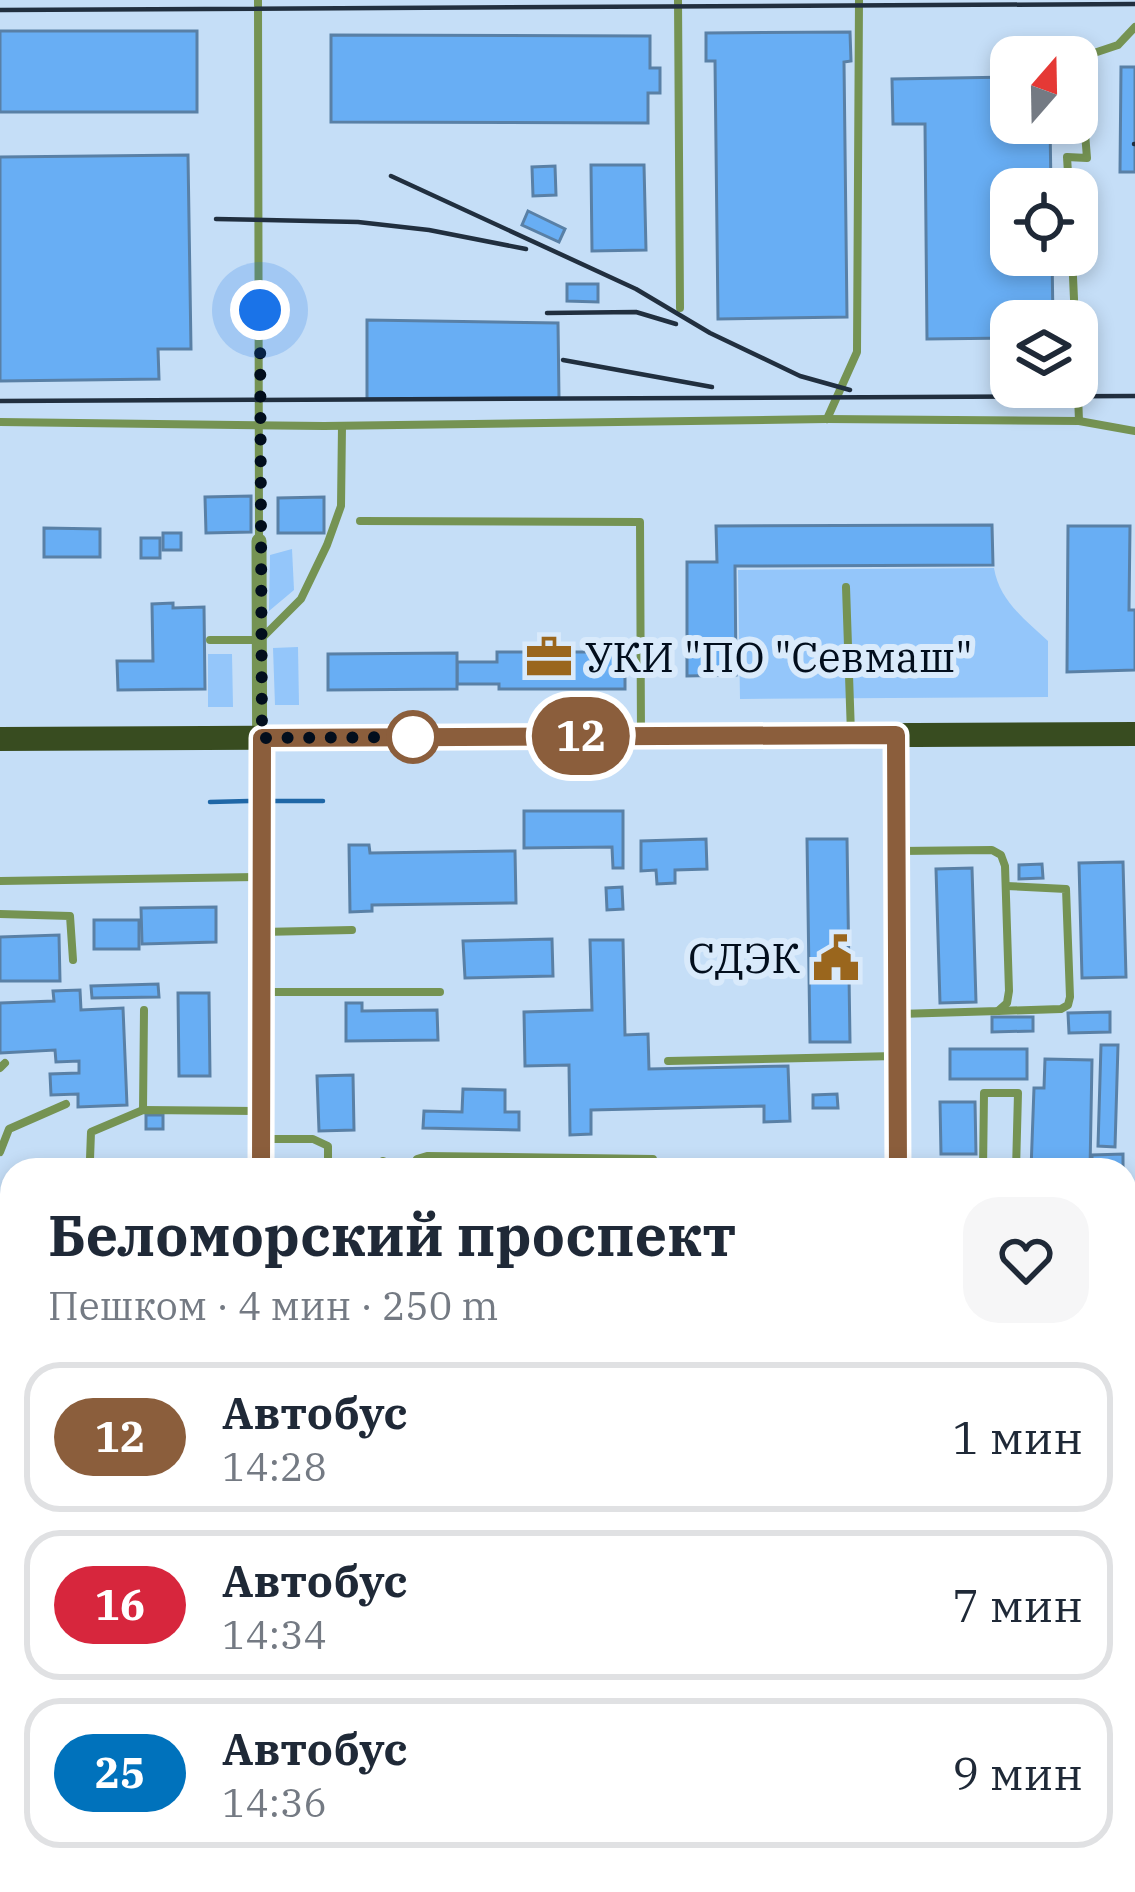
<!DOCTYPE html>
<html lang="ru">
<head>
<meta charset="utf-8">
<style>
  body { margin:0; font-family:"IBM Plex Serif",serif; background:#f6f6f7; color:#1f2937; height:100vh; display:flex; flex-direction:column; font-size:45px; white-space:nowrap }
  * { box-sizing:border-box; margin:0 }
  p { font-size:39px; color:#747a83 }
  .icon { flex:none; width:66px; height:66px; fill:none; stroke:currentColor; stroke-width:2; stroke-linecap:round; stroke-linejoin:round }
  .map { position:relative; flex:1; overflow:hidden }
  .drawer { position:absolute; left:0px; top:1158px; width:1137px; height:735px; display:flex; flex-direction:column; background:#fff; border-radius:36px 36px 0 0; box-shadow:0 6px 18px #0003 }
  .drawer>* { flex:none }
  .badge { padding:0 24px; border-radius:39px; font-size:42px; line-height:78px }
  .needle { width:78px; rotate:20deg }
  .controls { position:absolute; left:990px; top:36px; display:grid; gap:24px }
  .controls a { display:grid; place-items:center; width:108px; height:108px; border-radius:24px; background:#fff; box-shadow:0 6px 18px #0003; font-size:60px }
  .you { position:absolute; width:60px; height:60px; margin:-30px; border:9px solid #fff; border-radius:50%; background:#1a73e8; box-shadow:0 0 0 18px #1a73e833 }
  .map>.badge { position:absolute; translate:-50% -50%; box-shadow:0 0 0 6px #fff }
  .round { display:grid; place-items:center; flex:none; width:126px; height:126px; border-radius:36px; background:#f6f6f7 }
  .headline { display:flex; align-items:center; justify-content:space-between; height:204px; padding:0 48px }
  h1 { font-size:57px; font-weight:700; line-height:90px }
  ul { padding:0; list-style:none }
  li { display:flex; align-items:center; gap:36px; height:150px; margin:0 24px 18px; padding:0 24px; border:6px solid #e0e1e3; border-radius:36px }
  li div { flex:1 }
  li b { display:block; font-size:45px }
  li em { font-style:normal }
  li .badge { min-width:132px; font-weight:700; text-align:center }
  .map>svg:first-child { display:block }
  .green { fill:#94c6fa }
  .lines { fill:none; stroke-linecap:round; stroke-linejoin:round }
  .stream { stroke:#1f67a7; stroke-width:4.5 }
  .building { fill:#68aef4; stroke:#5980a6; stroke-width:3 }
  .lane { stroke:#759353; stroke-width:8 }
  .street { stroke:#759353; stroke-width:15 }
  .secondary { stroke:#4a6d19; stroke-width:21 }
  .primary { stroke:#384c20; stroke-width:24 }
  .rail { stroke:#212f3f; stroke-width:4.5 }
  .line-casing { stroke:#fff; stroke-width:27 }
  .line { stroke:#8b5e3c; stroke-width:18 }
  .walk { stroke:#020e1d; stroke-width:12; stroke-dasharray:0 21.6 }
  .stop-dot { fill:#fff; stroke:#8b5e3c; stroke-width:6 }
  .labels { text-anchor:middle; stroke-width:12; stroke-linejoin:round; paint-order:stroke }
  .poi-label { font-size:42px; fill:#020e1d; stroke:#d9eafb; text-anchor:start }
</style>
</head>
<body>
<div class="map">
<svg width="1135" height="1892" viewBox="0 0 1135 1892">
  <rect width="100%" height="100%" fill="#c5def7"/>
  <g class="green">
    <path d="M292,549L294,590L269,611L270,555Z"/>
    <path d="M994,568C999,600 1025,620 1048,641V697L740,699L738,570Z"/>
    <path d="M298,647L299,705H275L273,648Z"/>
    <path d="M208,654H232L233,707H208Z"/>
    <path d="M1125,1388H1131L1135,1395V1511L1125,1513Z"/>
    <path d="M1135,1824V1892H1098L1095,1887L1067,1892H954L958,1881H1125V1827Z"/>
  </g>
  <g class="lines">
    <g class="stream">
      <path d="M275,801H323"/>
      <path d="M210,802L249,801"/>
    </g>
  </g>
  <g class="building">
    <rect x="0" y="31" width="197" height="81"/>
    <path d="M850,32L851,61L844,62L847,317L718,319L715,61H706V33Z"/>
    <path d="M331,35L650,36V68H660V93H648V123L331,122Z"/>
    <path d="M1121,67H1135V172H1120Z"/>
    <path d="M1011,77V123H1064H1050L1051,189H1011V255H1052L1053,321H1011V338L927,339L925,124H893L892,79Z"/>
    <path d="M188,155L191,349H158L159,379L0,381V157Z"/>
    <path d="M591,165H644L646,250L592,251Z"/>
    <path d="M555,166L556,195L533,196L532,167Z"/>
    <path d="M528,211L565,229L559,242L522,225Z"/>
    <path d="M567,284H598V302L567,301Z"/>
    <path d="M367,320L558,323L559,398L367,399Z"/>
    <path d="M251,496V532L206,533L205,497Z"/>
    <path d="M324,497V533H278V498Z"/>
    <path d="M992,525L993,565L735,566L736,675L687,676V562H717L716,526Z"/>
    <path d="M1068,526H1130L1129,610H1135V670L1067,672Z"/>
    <path d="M44,528L100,529V557H44Z"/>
    <rect x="163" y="533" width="18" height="17"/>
    <rect x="141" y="538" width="19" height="20"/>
    <path d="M173,603V608L204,607L205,689L118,690L117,661H153L152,604Z"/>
    <path d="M497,652H625V689H499V684H457V662H497Z"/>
    <path d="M457,653V689L328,690V654Z"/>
    <path d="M524,811H623V868H613L612,847L524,848Z"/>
    <path d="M706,839L707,869L675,870V883L657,884L656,870L641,871V841Z"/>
    <path d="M807,839H847L850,1042H810Z"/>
    <path d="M349,845H369L370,853L515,851L516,903L372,905V911L350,912Z"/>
    <path d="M1123,862L1126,977L1082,978L1079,863Z"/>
    <path d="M1042,864L1043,878L1019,879V865Z"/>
    <path d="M972,868L976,1002L940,1003L936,869Z"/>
    <path d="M622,887L623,909L607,910L606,888Z"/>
    <path d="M216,907V942L142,944L141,908Z"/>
    <rect x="94" y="920" width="45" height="29"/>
    <path d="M59,935L60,981H0V937Z"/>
    <path d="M552,939L553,976L465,978L463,941Z"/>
    <path d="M590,940H623L625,1035L648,1034L649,1069L788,1066L790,1121L764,1122V1106L591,1110V1134L570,1135L569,1065L525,1066L524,1012L592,1010Z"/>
    <path d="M158,984L159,997L92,998L91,986Z"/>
    <path d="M80,990L81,1010L123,1008L127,1105L78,1107V1094L51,1095L50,1074L79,1073V1061L56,1062L55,1050L0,1053V1003L54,1001L53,991Z"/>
    <path d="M178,993H209L210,1076H179Z"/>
    <path d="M346,1003H362V1011L437,1010L438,1040L346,1041Z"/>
    <path d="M1110,1012V1032L1069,1033L1068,1013Z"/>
    <path d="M992,1017H1033V1031L992,1032Z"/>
    <path d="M1101,1045H1118L1115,1147L1098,1146Z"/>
    <rect x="950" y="1049" width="77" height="30"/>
    <path d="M1045,1059L1092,1060L1090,1170H1031L1034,1088H1044Z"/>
    <path d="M353,1075L354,1130L319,1131L317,1076Z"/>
    <path d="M463,1089L505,1090V1112H519V1130L423,1128L424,1111L462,1112Z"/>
    <path d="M837,1094L838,1108H813V1095Z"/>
    <path d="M940,1102H975L976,1154H941Z"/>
    <rect x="146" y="1115" width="17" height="14"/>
    <path d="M1123,1154V1170H1092V1155Z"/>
    <path d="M1125,1271L1135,1290L1133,1319L1125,1304Z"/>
    <path d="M1133,1510L1135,1511L1133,1543L1125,1539V1513Z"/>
    <rect x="0" y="1565" width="12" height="32"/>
  </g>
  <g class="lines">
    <g class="lane">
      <path d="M258,0L259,538"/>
      <path d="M678,0L680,308"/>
      <path d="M1069,189L1067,157L1087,158L1079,58L1118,45L1135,27"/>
      <path d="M1072,255L1075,321"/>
      <path d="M1077,368L1079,421"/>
      <path d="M827,419L857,352L859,0"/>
      <path d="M0,422L324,426L827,419L1079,421L1135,431"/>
      <path d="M360,521L640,522L641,735"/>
      <path d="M846,587L851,734"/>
      <path d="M210,640H260L301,599L327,545L341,506L342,426"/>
      <path d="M0,881L262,877"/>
      <path d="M0,914L70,916L73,960"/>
      <path d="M262,932L352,930"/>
      <path d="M262,992H440"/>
      <path d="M998,1011L1061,1009L1068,1005L1070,997L1066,889L1006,886"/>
      <path d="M899,1014L998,1011L1007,1003L1009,991L1005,866L1001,855L992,850L900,851"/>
      <path d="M668,1061L896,1056"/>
      <path d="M0,1068L5,1063"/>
      <path d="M143,1110L144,1010"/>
      <path d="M260,1139H313L328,1146V1170"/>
      <path d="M0,1152L9,1129L66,1104"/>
      <path d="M90,1159L91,1132L143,1110L261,1111"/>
      <path d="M262,1170L382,1169L383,1161"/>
      <path d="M411,1170L417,1159L427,1156L653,1159L654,1170"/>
      <path d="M983,1170L984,1093H1018L1016,1170"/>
      <path d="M0,1404L12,1407"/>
      <path d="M1125,1582H1128L1135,1607"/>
      <path d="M1125,1744L1134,1810"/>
      <path d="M0,1811L12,1798"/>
      <path d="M539,1881L540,1892"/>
      <path d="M733,1881V1892"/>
      <path d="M12,1892V1850"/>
      <path d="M704,1892V1881"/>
      <path d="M911,1892L930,1881"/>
    </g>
    <g class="street">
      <path d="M259,541L261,1170"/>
      <path d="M258,1881L259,1892"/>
    </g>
    <g class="secondary">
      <path d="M896,735L898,1170"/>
      <path d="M901,1881V1892"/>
    </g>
    <path class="primary" d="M0,739L1135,734"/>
    <g class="rail">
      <path d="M0,10L1135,4"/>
      <path d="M1134,144H1135"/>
      <path d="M391,176L636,289L710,333L800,376L850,390"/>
      <path d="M216,219L358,222L429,230L526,249"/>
      <path d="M547,313L636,312L676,324"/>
      <path d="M563,360L712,387"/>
      <path d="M0,401L1135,396"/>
    </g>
  </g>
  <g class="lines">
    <defs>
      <path id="line" d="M261,1170L262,738L896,735L898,1170"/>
    </defs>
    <use href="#line" class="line-casing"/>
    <use href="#line" class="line"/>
    <path class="walk" d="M260,310L262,738L413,737"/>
  </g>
  <defs>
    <symbol id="office-bare" viewBox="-9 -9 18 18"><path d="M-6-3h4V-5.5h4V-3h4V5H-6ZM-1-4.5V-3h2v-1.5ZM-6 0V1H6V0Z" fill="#9a661d" stroke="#d9eafb" stroke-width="2.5" paint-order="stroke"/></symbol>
    <symbol id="civic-bare" viewBox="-9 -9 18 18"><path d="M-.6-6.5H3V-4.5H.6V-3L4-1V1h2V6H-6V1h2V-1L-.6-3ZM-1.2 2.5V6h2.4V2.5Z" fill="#9a661d" stroke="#d9eafb" stroke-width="2.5" paint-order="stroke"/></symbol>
  </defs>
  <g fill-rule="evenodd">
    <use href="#office-bare" x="516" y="624" width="66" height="66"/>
    <use href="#civic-bare" x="803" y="925" width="66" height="66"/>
  </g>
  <circle class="stop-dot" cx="413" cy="737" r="24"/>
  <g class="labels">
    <g class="poi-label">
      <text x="585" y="672">УКИ "ПО "Севмаш"</text>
      <text x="800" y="973" text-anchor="end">СДЭК</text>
    </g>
  </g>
</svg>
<div class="controls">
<a><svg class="needle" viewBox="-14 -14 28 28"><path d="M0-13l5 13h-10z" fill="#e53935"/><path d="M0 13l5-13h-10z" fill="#747a83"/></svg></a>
<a><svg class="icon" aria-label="locate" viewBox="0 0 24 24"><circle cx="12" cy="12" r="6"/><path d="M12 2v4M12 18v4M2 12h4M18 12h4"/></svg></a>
<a><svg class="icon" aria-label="layers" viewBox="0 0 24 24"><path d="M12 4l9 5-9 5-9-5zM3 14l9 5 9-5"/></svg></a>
</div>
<div class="you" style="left:260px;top:310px"></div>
<b class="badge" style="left:581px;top:736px;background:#8b5e3c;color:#fff">12</b>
<section class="drawer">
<div class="headline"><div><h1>Беломорский проспект</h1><p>Пешком · 4 мин · 250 m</p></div><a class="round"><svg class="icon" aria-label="heart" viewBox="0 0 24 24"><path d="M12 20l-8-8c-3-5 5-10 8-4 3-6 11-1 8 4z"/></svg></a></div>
<ul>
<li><span class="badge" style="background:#8b5e3c;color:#fff">12</span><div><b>Автобус</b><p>14:28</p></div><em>1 мин</em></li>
<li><span class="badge" style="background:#d7263d;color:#fff">16</span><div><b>Автобус</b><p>14:34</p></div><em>7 мин</em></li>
<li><span class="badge" style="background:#0072bc;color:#fff">25</span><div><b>Автобус</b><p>14:36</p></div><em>9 мин</em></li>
</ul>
</section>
</div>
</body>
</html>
